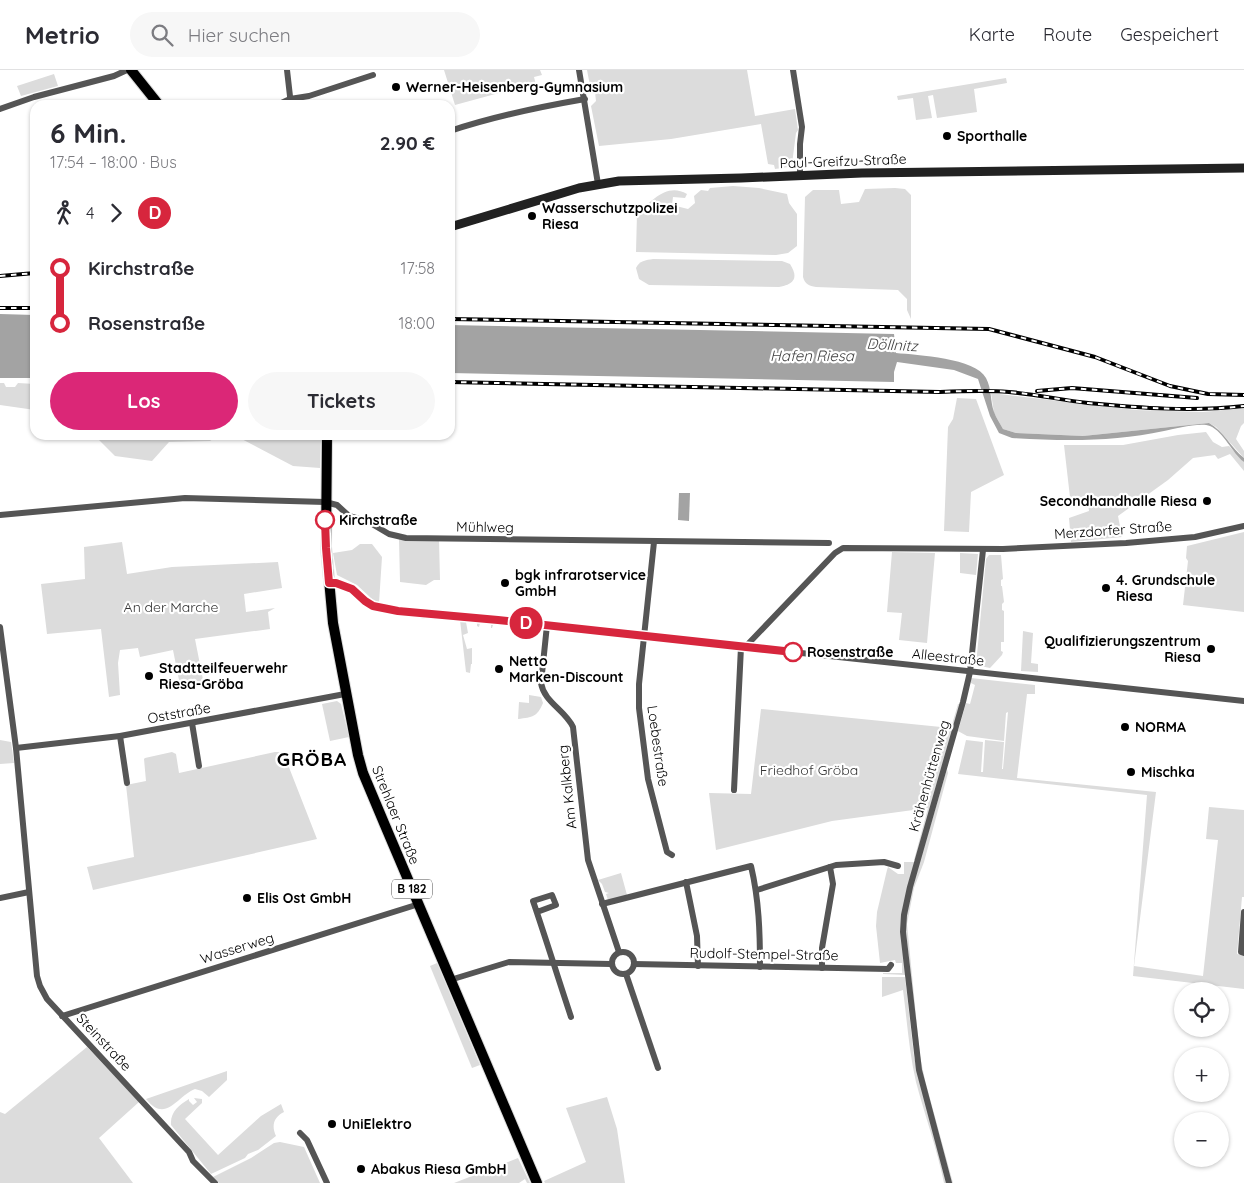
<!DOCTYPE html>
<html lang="de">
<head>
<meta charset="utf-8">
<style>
  body { margin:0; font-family:Quicksand,sans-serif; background:#f7f7f7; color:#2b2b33; height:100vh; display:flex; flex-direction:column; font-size:19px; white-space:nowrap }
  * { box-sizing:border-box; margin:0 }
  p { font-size:16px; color:#7c7c81 }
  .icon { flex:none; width:28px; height:28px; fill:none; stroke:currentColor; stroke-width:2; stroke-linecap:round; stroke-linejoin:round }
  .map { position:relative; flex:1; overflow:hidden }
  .sheet { position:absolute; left:30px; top:30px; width:425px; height:340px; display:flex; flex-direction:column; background:#fff; border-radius:15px; box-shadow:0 1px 4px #0004 }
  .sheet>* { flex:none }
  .badge { padding:0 10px; border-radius:16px; font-size:18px; line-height:32px }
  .fabs { position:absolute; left:1174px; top:912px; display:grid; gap:10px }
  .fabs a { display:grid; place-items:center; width:55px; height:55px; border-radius:50%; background:#fff; box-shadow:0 1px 4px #0004; font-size:25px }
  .map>.badge { position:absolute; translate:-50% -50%; box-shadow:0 0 0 2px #fff }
  .legs { display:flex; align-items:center; gap:8px; height:55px; padding:0 20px; font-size:16px }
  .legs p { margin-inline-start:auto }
  .summary { display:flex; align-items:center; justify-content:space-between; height:85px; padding:0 20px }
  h1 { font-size:28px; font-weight:700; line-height:38px }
  .cta { display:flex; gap:10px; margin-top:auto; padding:10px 20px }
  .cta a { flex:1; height:58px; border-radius:30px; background:#db2777; color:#fff; font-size:20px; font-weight:700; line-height:58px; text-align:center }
  .cta a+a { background:#f7f7f7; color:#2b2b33 }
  ul { padding:0 20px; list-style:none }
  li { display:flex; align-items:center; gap:18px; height:55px; font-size:19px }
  li i { display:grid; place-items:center; width:8px; height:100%; margin:0 6px; background:currentColor }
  li i::after { content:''; width:12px; height:12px; margin:-6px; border:4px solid; border-radius:50%; background:#fff }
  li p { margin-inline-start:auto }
  li:first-child i { background:linear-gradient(#0000 50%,currentColor 0) }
  li:last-child i { background:linear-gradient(currentColor 50%,#0000 0) }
  header { display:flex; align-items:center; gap:30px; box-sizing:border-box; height:70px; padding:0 25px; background:#fff; border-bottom:1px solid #e1e1e2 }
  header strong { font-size:24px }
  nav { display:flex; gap:28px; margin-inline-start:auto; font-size:18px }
  .search { width:350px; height:45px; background:#f7f7f7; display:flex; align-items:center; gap:12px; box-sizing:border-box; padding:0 18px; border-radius:28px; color:#7c7c81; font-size:19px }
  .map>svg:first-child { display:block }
  .green { fill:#dcdcdc }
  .water { fill:#a3a3a3 }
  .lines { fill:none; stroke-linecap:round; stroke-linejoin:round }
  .primary-casing { stroke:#dbdbdb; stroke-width:12 }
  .minor { stroke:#555; stroke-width:6 }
  .secondary { stroke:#222; stroke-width:9 }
  .primary { stroke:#000; stroke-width:10 }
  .rail-casing { stroke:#000; stroke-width:4 }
  .rail { stroke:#fff; stroke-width:2; stroke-dasharray:5.5; stroke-linecap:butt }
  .line-1-casing { stroke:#fff; stroke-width:11 }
  .line-1 { stroke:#d7263d; stroke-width:8 }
  .poi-dot { fill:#000; stroke:#fff; stroke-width:2 }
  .stop-1-dot { fill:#fff; stroke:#d7263d; stroke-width:2.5 }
  .labels { text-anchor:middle; stroke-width:4.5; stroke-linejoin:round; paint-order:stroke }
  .shield { fill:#fff; stroke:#4c4c4c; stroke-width:1 }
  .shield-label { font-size:12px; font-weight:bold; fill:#000 }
  .poi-label { font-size:14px; font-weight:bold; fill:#000; stroke:#fff; text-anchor:start }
  .street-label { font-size:14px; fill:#000; stroke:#fff }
  .stop-label { font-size:14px; font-weight:bold; fill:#000; stroke:#fff; text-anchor:start }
  .park-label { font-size:14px; fill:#333; stroke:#fff }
  .water-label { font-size:15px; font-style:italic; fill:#444; stroke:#fff }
  .district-label { font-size:19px; font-weight:bold; letter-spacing:1px; fill:#000; stroke:#fff }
</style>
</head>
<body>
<header>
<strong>Metrio</strong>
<div class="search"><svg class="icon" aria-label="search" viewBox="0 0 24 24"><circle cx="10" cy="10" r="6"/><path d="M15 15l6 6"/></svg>Hier suchen</div>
<nav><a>Karte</a><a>Route</a><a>Gespeichert</a></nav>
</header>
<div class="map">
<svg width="1244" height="1113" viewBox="0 0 1244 1113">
  <rect width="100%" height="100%" fill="#fff"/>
  <g class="green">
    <path d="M444,0H540L542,5L534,7L536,15L510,20L455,35Z"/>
    <path d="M587,0H747L755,46L795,39L798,60L796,63L792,94L788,97L775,99L774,95L768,94L761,54L671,69L599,76L591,36L596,31L595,22L591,21Z"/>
    <path d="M54,4L58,16L21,26L17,16Z"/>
    <path d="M1006,8L1007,13L974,19L977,42L937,48L933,25L928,26L932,48L916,50L913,28L898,30L897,26Z"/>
    <path d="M733,116L759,118L787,124L789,133L797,144V176L788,183L776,185L636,182L637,143C652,131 667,112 687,124L685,128L673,127L672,135L688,139L695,133L694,126L701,120L708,121L710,118Z"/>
    <path d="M895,118L905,119L911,125V249L907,240V229L898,220L816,217C809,216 805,214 803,207L805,127L813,120H839L841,134L859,132L865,119Z"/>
    <path d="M653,189L782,191L790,194C799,208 794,214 779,217L649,215L639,209L636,198C639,191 646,190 653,189Z"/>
    <path d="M0,313H4L6,317H15L18,313L35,314V340L0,335Z"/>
    <path d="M991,323L1136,340L1203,342L1244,338V353L1241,356L1236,369L1244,381V388L1216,357L1209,353L1083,366L1016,363L1003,359L994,343Z"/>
    <path d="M957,328L976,329L1004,405L971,422L969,462L944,461L948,357L953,349Z"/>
    <path d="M1206,362L1213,372L1222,377L1229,376L1244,392V401L1230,384L1218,389L1215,385L1193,388L1168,410L1118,446L1122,467L1071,472L1069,448L1089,441L1088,434L1071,436L1064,375H1123L1178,365Z"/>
    <path d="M94,365H218L210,371L169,372L152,391L115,386Z"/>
    <path d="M234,365H321L320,398L293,396Z"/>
    <path d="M1244,462V542L1183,535L1188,491L1186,488L1187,476Z"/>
    <path d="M399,469L439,470L440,510H434L426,515L400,512Z"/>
    <path d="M122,472L127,504L172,497L278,492L282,518L244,524L246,542L275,538L268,542L270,559L195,569L204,615L181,620L173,580L140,587L138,578L120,580L118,593L120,625L109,627L101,559L47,564L41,514L85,509L84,477Z"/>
    <path d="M360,474H372L382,487L379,533L372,529L357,515L337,505L333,483L352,480Z"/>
    <path d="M892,482L935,483L927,573L899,570L902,543L887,542Z"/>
    <path d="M960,483L978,484L976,505L960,503Z"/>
    <path d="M989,485H1001L1003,509L1001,510V516H1002L1004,532L1002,534V540L1004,541V572H1001V581L1003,582L1002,585L990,598L976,595L986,489Z"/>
    <path d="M460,550L491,553L493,555L492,558H491V554L480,553L479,557L477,556V552H466L468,563L463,565L467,579L472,578V594H471L470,603L466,602Z"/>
    <path d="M1023,561L1033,563L1031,593L1038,594V602L1021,601Z"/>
    <path d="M971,608L1035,615V624H1027L1017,708L1156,722L1134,896L1203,906L1218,770L1206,769L1209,737L1244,740V827H1242L1237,884L1244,885V919L1133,906L1147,725L958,704L966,670L983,672L981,702H983L985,670L1004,672L1002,699H1003L1008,642L1006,643L1004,671L967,666L958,661L966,633L970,634L975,615L971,613Z"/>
    <path d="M529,625L541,627L543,633C537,647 533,647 518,649L519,632L529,633Z"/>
    <path d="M337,631L341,634L349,667L330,671L322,634Z"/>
    <path d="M958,634H960L916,790H914L928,738L832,751L716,780L709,723L751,724L761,639L951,658Z"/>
    <path d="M0,670L11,672L14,693L0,694Z"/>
    <path d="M172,682L176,684L179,703L275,682H283L317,769L93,820L87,797L134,787L126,715L146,711L144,689L145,688Z"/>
    <path d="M947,699L948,703L924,792L914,818L907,854L920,986L925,1010L953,1113H951L921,1000L905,853L912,818Z"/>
    <path d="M904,792H916L904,834L905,905L883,904V903H902V893H896L895,890L880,893L876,856L877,842L887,800L888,797L898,804H904Z"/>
    <path d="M621,803L627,825L608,830L606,824L609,823L605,822L602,814L598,810Z"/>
    <path d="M437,893L480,995L472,998L430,896Z"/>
    <path d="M882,907H905L914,987L946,1113H944C937,1079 925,1046 916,1012C909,982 907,950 903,920L882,927Z"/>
    <path d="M87,977L139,1032L99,1068L133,1113H0V1042L5,1044Z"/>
    <path d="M227,1001V1010L209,1027L202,1021L195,1019C177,1026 166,1054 146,1029Z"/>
    <path d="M607,1027L617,1059L625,1113H545L544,1111L586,1092L566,1038Z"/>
    <path d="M194,1028L202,1029V1033L185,1049L218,1085L261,1046L281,1034L284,1042C274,1047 271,1055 276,1066L258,1080L248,1084L245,1088L211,1104L171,1055C170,1042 179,1035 189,1029V1031L193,1035L197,1032Z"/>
    <path d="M280,1072L304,1077L320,1113H219L213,1107L251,1088L274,1073Z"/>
    <path d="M518,1088L530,1113H527L525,1109L519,1113H454Z"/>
  </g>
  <g class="water">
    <path d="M0,244L35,245V308H0Z"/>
    <path d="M450,255L894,264L896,283C917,285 976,288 986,308C992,319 990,331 994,342C996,348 1000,353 1003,359L1016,363L1083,366L1209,353C1224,361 1231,378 1244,388V392C1232,383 1224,362 1210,356C1200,352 1175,359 1164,361C1114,372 1063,371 1012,368L999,363L990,346L978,309L954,300L897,292L894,302V312L450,303Z"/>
    <path d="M679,423H690L689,451L678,450Z"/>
  </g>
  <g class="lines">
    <defs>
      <g id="primary">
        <path d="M131,0L159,35"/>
        <path d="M327,365L326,477L333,553L358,685L363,703L384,753L537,1113"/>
      </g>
    </defs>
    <use href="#primary" class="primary-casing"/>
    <g class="minor">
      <path d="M287,0L291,35"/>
      <path d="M579,0L598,114"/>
      <path d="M793,0L802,57L800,74V106"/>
      <path d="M277,35L290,29L309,26L373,5"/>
      <path d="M0,39L34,27L114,6L127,0"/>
      <path d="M450,61C494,46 539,37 585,29"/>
      <path d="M0,445L185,428L325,432L337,435L349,446L367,451L389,464L406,468L829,473"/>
      <path d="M654,472L639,614V638L648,709L667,782L672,785"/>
      <path d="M329,513C357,514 356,530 375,537C410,547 461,547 498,550L1244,631"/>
      <path d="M547,555L541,613C544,632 565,640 573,657L588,790L619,882"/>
      <path d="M0,557L16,678L37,906L40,916L47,929L189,1082L193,1091L215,1113"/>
      <path d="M747,577L748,574L835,483L843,478L1003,479L1126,473L1195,467L1244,456"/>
      <path d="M192,653L199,696"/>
      <path d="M120,666L127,713"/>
      <path d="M16,678L120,666L345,624"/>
      <path d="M734,720L741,577"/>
      <path d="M686,812L697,866L698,896"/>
      <path d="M757,820L836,795L884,792L898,796"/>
      <path d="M0,828L29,822"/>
      <path d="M602,834L751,796C759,830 760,862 760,897"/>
      <path d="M537,842L556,835L552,825L533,831C546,869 558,908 571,947"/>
      <path d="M1244,842L1241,882L1244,883"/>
      <circle cx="623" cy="893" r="11"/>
      <path d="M634,894L888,899L891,895"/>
      <path d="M822,898V878L833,814L830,797"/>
      <path d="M626,904L658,998"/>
      <path d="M450,910L509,892L611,894"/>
      <path d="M62,946L419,834"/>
      <path d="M300,1063L307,1070L327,1113"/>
      <path d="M949,1113L919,1000L903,862L904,845L910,817L963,632L970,602L983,480"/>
    </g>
    <path class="secondary" d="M450,157L579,118L619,111L741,108L862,103L1244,98"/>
    <use href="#primary" class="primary"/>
    <defs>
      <g id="rail">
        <path d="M0,206L35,203"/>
        <path d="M0,238H35"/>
        <path d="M450,249L989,259L1095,287L1170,316L1208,324L1244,325"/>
        <path d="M450,312L940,322C963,321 986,320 1009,322C1035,324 1061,330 1088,333C1140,338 1192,342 1244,336"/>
        <path d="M1037,321L1072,318L1197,328"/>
      </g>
    </defs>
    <use href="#rail" class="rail-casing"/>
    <use href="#rail" class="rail"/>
  </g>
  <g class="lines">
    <defs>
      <path id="line-1" d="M325,450L326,478L329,513H336L352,519L365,531L373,536L398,541L498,550L793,582"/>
    </defs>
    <use href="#line-1" class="line-1-casing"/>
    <use href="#line-1" class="line-1"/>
  </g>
  <g class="poi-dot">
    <circle cx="396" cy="17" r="5"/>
    <circle cx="947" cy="66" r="5"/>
    <circle cx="532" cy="146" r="5"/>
    <circle cx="1207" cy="431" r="5"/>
    <circle cx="505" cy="513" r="5"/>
    <circle cx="1106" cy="518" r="5"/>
    <circle cx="1211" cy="579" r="5"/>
    <circle cx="499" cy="599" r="5"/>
    <circle cx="149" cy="606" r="5"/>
    <circle cx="1125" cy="657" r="5"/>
    <circle cx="1131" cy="702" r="5"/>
    <circle cx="247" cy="828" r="5"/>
    <circle cx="332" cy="1054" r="5"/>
    <circle cx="361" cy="1099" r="5"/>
  </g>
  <g class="stop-1-dot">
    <circle cx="325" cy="450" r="9"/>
    <circle cx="793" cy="582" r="9"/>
  </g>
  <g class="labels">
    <rect class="shield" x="392" y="809.5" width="40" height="19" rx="4"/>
    <g class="shield-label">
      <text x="412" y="823">B 182</text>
    </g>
    <g class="poi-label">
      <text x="406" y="22">Werner-Heisenberg-Gymnasium</text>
      <text x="957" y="71">Sporthalle</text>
      <text x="542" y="143">Wasserschutzpolizei<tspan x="542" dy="16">Riesa</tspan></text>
      <text x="1197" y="436" text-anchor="end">Secondhandhalle Riesa</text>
      <text x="515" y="510">bgk infrarotservice<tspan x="515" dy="16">GmbH</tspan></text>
      <text x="1116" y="515">4. Grundschule<tspan x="1116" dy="16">Riesa</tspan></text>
      <text x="1201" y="576" text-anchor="end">Qualifizierungszentrum<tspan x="1201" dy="16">Riesa</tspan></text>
      <text x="509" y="596">Netto<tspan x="509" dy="16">Marken-Discount</tspan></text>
      <text x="159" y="603">Stadtteilfeuerwehr<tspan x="159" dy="16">Riesa-Gröba</tspan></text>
      <text x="1135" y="662">NORMA</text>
      <text x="1141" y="707">Mischka</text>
      <text x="257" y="833">Elis Ost GmbH</text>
      <text x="342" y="1059">UniElektro</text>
      <text x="371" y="1104">Abakus Riesa GmbH</text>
    </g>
    <g class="street-label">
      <text transform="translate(843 91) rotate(-2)" y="5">Paul-Greifzu-Straße</text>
      <text transform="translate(485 457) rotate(1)" y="5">Mühlweg</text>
      <text transform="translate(1113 460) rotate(-4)" y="5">Merzdorfer Straße</text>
      <text transform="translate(948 587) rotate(6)" y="5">Alleestraße</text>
      <text transform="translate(179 643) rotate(-10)" y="5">Oststraße</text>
      <text transform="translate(658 676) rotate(82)" y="5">Loebestraße</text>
      <text transform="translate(929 706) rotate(-74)" y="5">Krähenhüttenweg</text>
      <text transform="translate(567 717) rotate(-96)" y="5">Am Kalkberg</text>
      <text transform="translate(396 745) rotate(68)" y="5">Strehlaer Straße</text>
      <text transform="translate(237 878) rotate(-17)" y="5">Wasserweg</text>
      <text transform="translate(764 884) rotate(1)" y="5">Rudolf-Stempel-Straße</text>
      <text transform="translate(104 972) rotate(47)" y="5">Steinstraße</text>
    </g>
    <g class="stop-label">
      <text x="339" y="455">Kirchstraße</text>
      <text x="807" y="587">Rosenstraße</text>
    </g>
    <g class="park-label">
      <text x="171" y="542">An der Marche</text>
      <text x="809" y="705">Friedhof Gröba</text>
    </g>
    <g class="water-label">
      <text transform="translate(892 275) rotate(3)" y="5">Döllnitz</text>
      <text x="812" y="291">Hafen Riesa</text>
    </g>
    <g class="district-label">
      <text x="312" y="696">GRÖBA</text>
    </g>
  </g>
</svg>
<div class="fabs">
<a><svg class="icon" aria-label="locate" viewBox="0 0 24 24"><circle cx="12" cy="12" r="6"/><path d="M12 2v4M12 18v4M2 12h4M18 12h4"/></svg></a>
<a>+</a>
<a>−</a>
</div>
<b class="badge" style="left:526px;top:553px;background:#d7263d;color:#fff">D</b>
<section class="sheet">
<div class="summary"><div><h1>6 Min.</h1><p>17:54 – 18:00 · Bus</p></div><b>2.90 €</b></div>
<div class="legs"><svg class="icon" aria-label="walk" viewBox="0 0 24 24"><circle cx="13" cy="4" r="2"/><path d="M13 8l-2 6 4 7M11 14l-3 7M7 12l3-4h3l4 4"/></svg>4<svg class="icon" aria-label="forward" viewBox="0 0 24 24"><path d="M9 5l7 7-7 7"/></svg><b class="badge" style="background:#d7263d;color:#fff">D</b></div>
<ul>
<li><i style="color:#d7263d"></i><b>Kirchstraße</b><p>17:58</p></li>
<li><i style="color:#d7263d"></i><b>Rosenstraße</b><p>18:00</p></li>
</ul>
<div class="cta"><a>Los</a><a>Tickets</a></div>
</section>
</div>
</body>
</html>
